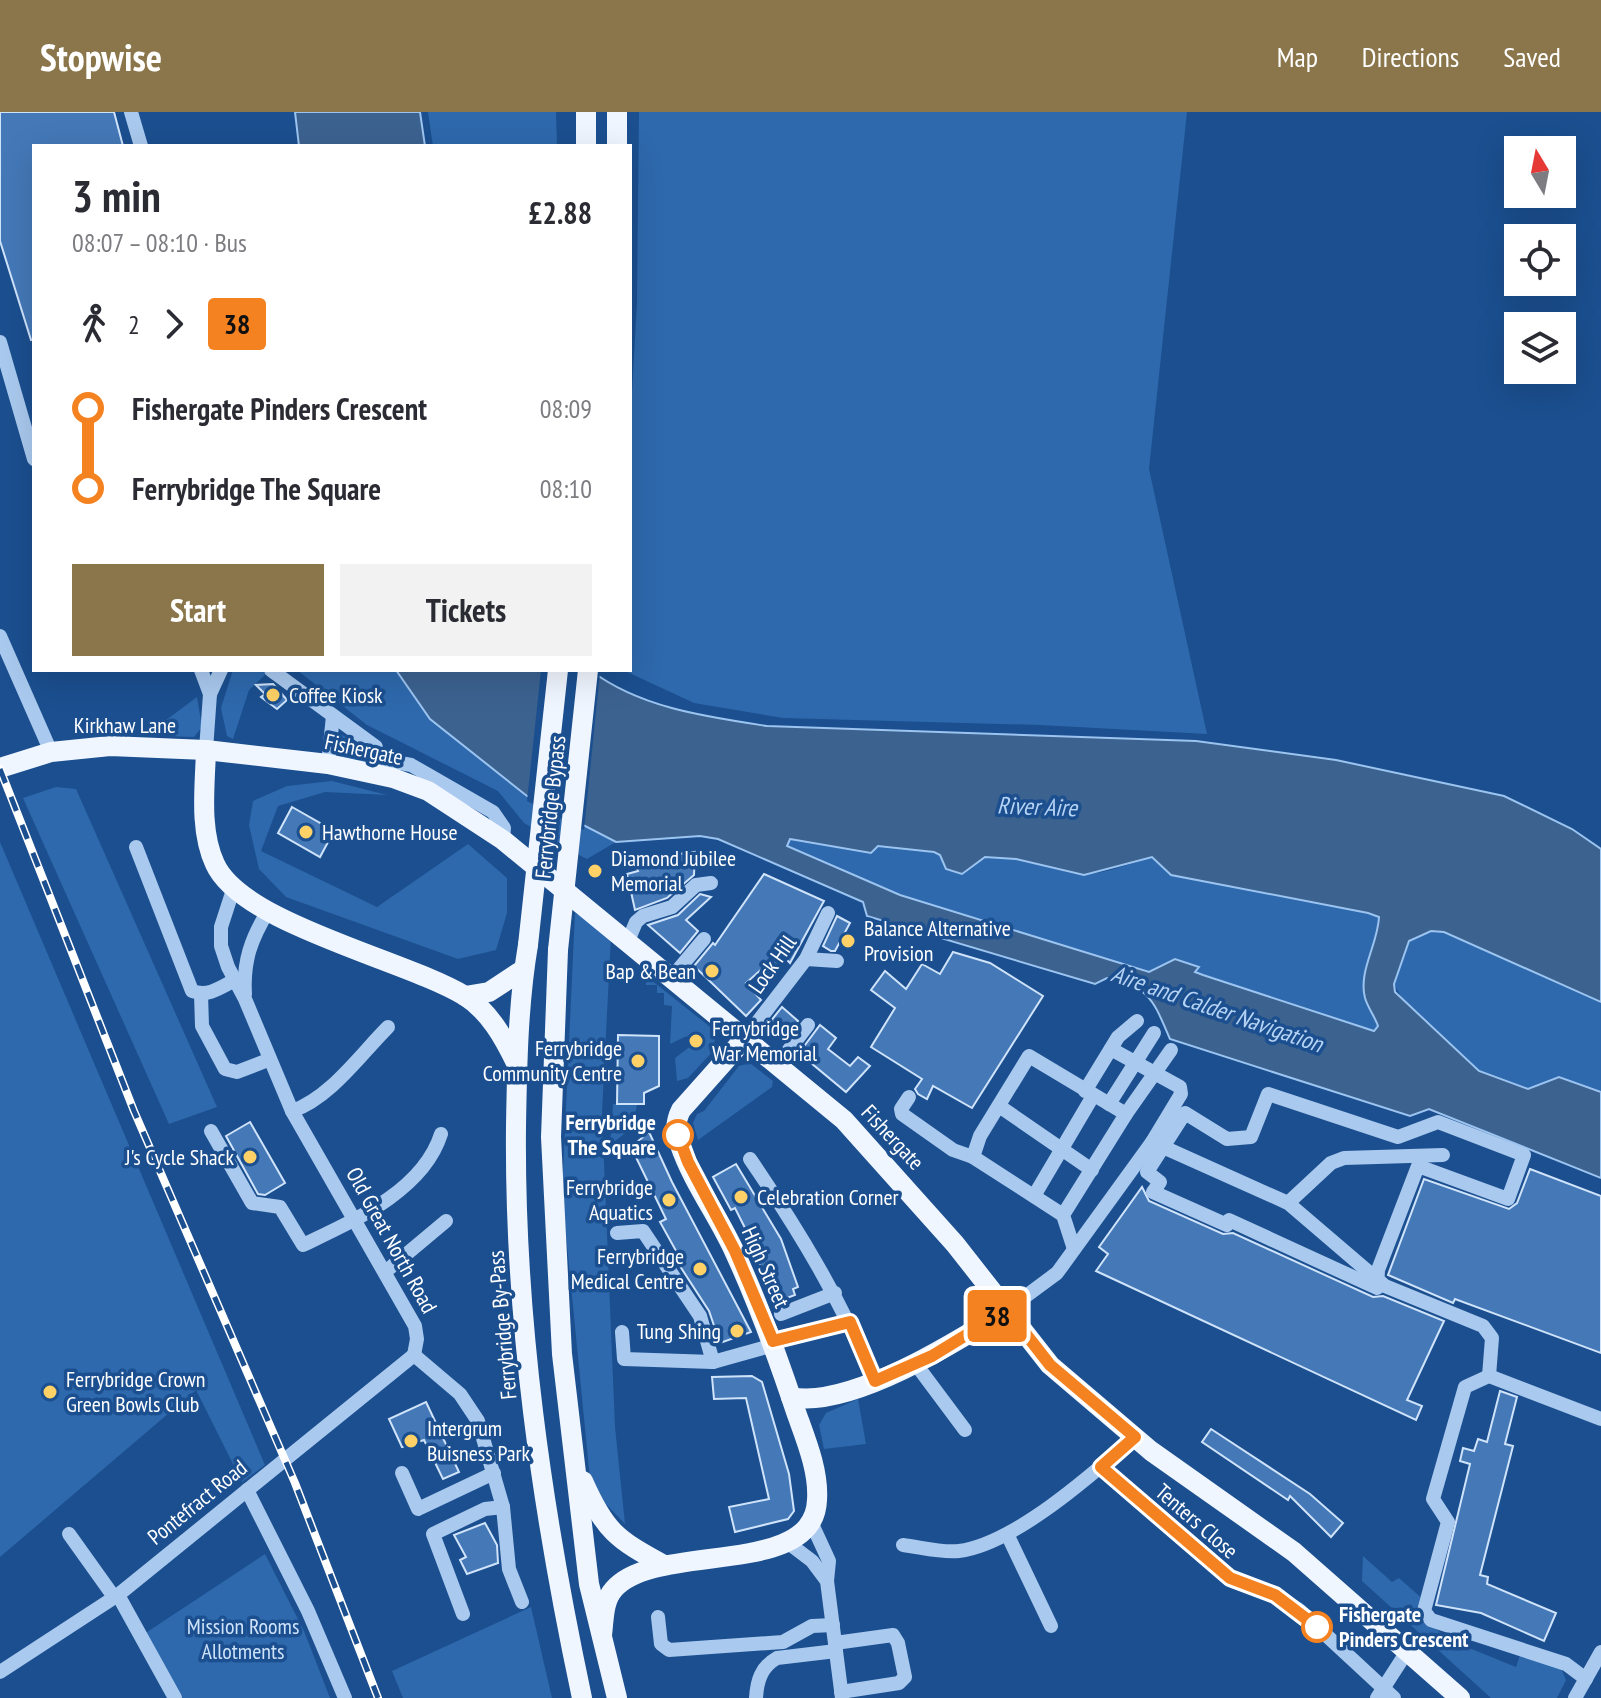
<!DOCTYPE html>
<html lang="en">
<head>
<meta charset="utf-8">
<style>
  body { margin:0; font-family:"PT Sans Narrow",sans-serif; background:#f2f2f3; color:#2b2b33; height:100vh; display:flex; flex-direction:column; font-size:30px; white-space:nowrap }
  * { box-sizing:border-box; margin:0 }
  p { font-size:26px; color:#7c7c81 }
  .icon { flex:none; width:44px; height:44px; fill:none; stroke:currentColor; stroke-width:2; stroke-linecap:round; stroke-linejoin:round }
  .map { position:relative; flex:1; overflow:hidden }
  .sheet { position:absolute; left:32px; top:32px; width:600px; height:528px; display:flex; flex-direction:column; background:#fff; border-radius:0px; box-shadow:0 8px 32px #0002 }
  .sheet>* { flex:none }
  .badge { padding:0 16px; border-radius:6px; font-size:28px; line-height:52px }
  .needle { width:52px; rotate:350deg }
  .fabs { position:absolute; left:1504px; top:24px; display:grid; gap:16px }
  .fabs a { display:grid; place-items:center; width:72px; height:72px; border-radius:0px; background:#fff; box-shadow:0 8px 32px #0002; font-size:40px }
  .map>.badge { position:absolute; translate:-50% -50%; box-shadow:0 0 0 4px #fff }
  .legs { display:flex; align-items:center; gap:12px; height:88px; padding:0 40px; font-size:26px }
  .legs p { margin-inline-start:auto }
  .summary { display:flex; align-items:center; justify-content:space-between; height:136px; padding:0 40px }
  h1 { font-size:44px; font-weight:700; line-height:60px }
  .cta { display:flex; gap:16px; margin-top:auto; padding:16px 40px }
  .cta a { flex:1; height:92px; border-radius:0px; background:#8a764a; color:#fff; font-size:32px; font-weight:700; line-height:92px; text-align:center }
  .cta a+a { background:#f2f2f3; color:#2b2b33 }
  ul { padding:0 40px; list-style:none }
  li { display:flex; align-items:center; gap:28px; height:80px; font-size:30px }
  li i { display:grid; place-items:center; width:12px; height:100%; margin:0 10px; background:currentColor }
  li i::after { content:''; width:20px; height:20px; margin:-10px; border:6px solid; border-radius:50%; background:#fff }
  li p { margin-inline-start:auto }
  li:first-child i { background:linear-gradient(#0000 50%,currentColor 0) }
  li:last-child i { background:linear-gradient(currentColor 50%,#0000 0) }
  header { display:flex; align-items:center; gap:48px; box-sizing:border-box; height:112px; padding:0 40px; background:#8a764a; color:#fff }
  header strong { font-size:38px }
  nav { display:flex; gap:44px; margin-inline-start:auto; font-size:28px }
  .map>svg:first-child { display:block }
  .green { fill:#2e69ad }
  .water { fill:#3c6290; stroke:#9cc4f0; stroke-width:2; fill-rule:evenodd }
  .pier { fill:#1b4f8f }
  .building { fill:#4478b7; stroke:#cfe3fa; stroke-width:2 }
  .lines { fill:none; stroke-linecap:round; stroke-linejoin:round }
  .minor { stroke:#a9c9ee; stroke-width:14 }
  .major { stroke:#f0f6ff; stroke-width:20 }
  .rail-casing { stroke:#fff; stroke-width:8 }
  .rail { stroke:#1b4f8f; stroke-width:5; stroke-dasharray:15; stroke-linecap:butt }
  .major-bridge { stroke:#f0f6ff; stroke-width:20 }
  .line-1-casing { stroke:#fff; stroke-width:18 }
  .line-1 { stroke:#f58220; stroke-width:12 }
  .poi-dot { fill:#ffd166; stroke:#1b4f8f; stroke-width:3 }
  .stop-1-dot { fill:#fff; stroke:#f58220; stroke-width:4 }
  .labels { text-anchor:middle; stroke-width:7; stroke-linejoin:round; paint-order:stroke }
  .poi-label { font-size:22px; fill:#fff; stroke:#1b4f8f; text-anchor:start }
  .street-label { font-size:22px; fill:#fff; stroke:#1b4f8f }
  .stop-label { font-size:22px; font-weight:bold; fill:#fff; stroke:#1b4f8f; text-anchor:end }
  .park-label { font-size:22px; fill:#cfe3fa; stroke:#1b4f8f }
  .water-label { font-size:24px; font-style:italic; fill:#b5d3f5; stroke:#1b4f8f }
</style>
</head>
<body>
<header>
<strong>Stopwise</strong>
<nav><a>Map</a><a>Directions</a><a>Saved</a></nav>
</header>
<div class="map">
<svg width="1601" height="1586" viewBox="0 0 1601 1586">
  <rect width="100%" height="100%" fill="#1b4f8f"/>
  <g class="green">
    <path d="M428,0H556L557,34H433Z"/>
    <path d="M639,0H1187L1149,357L1207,622L1040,613L783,606L694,591L623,558H630V316L637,190Z"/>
    <path d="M233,558H261L266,562L249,578L233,627L227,624L221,596Z"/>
    <path d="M297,558H396L430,607L517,677L616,730L587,747L581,744L524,711L498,679L367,613Z"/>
    <path d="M197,585L202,615L194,625L166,624L154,617Z"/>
    <path d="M339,621L379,645L370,655L342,646Z"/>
    <path d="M332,669L387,683L325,680L278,694L261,739L377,795L468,732L507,766V801L496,838L458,847L286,785L259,757L249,713L253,689L287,674Z"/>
    <path d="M56,675L76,677L217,995L169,1012L23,686Z"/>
    <path d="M790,727L870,741C896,718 944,747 970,756C994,726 1053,763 1084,762C1106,762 1131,751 1152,745L1171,763L1308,787L1379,805C1374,856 1357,860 1378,914L1375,919L1203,863L1195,860L1198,855L1149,860L900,783L787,734Z"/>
    <path d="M0,730L265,1353L242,1370L196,1278L0,1445Z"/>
    <path d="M575,801L611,823L602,1001L615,1315L625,1412L604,1390L590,1367L562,1082Z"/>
    <path d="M1431,819H1444L1601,890V980L1559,965L1528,977L1479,959L1404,890L1394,872L1409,829Z"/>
    <path d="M646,864L714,918L715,937L688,966L677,969L675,946L692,933L687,924L670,932L672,894L664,893V881H657V873H646Z"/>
    <path d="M750,951L773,969L772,975L698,1028L693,1011L697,1002L704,999L739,954Z"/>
    <path d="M613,992H637L633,1015L610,1033Z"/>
    <path d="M858,1287L866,1332L824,1337L819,1313L826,1301Z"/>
    <path d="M265,1442L304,1519L330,1586H175L141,1524Z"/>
    <path d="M1363,1444L1392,1470L1399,1466L1425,1489L1420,1505L1452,1529L1516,1555L1521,1540L1559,1552L1566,1568L1557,1586H1491L1362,1469Z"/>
    <path d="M531,1495L552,1586H403L392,1559Z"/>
  </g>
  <g class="water">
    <path d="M295,0H420L425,34H299Z"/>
    <path d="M396,558H590C640,596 707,605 767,614L1196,629L1336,648L1504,684L1572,717L1601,737V890L1444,820L1431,819L1409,829L1394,872L1395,880L1479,959L1528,977L1559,965L1601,980V1066L1429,997L1410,1004L1170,927C1153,888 1151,876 1107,866L1095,872L867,804L863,790L718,727L700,724L616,730L527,684L430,607ZM790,727L871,741L878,734L934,740L940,743L946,757L962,762L985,745L1016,747L1084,763L1152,745L1171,763L1368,801L1379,805C1378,832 1358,859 1365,886C1368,896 1375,905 1378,914L1374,919L1203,863L1195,860L1199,855L1175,847L1149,860L900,783L787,734Z"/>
  </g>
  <path class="pier" d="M541,558L600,561L584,718L527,689Z"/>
  <g class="building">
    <path d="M0,0H114L123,34H34V227L31,228L0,129Z"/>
    <path d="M273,572L287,588L277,597L261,585L265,582L256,573Z"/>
    <path d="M292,695L334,719L320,745L278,721Z"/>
    <path d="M695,740L694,763L667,786L635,798L627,762L638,759L636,754L662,744Z"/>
    <path d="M764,762L824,789L790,851L786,847L772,864L764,855L746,871L761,888L746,904L694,854L713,831L715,833Z"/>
    <path d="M700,782L711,785L686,808L698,819L680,841L648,813L678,803Z"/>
    <path d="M837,804L850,811L835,839H831L823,834Z"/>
    <path d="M953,840L990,851L1043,884L972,996L933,974L927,987L918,982L915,977L922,967L871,935L895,896L871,878L885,859L906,877L922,852L940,862Z"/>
    <path d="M782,895L798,909L784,928L766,915Z"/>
    <path d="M820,913L836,926L828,937L850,954L858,945L870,954L846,980L799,941Z"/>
    <path d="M618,923L659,924V974L644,981V992H617Z"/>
    <path d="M250,1010L285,1071L265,1083L258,1082L226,1024Z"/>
    <path d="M649,1020L672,1070L751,1220L720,1231L709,1199L676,1148L680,1146L660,1110L666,1107L631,1035Z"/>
    <path d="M736,1052L781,1127L798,1175L793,1177L795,1183L774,1191L748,1122L735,1096L731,1098L713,1065Z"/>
    <path d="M1530,1057L1601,1084V1241L1455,1187L1453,1191L1388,1163L1424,1067L1509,1097L1517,1091Z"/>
    <path d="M1142,1075L1149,1089L1223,1122L1233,1121L1373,1185L1383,1184L1444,1209L1407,1288L1422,1294L1416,1308L1096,1159L1108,1142L1099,1135Z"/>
    <path d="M752,1264L762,1270L789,1362L794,1399L788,1407L735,1420L729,1395L769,1387L746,1286L714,1287L712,1265Z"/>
    <path d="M1500,1279L1517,1285L1505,1332L1513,1334L1480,1463L1488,1465L1487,1472L1556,1501L1544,1529L1481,1501L1436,1493L1470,1352L1460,1349L1463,1336L1474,1339L1478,1327L1487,1330Z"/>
    <path d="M426,1290L459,1360L443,1367L424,1328L402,1335L389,1307Z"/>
    <path d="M1211,1317L1310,1382L1343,1411L1331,1425L1290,1384L1288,1388L1202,1330Z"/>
    <path d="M485,1411L497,1433L498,1451L467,1462L460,1448L466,1445L454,1423Z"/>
  </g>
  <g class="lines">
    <g class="minor">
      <path d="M131,0L141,34"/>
      <path d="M0,230L34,347"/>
      <path d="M0,524L51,640"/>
      <path d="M201,558L210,582"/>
      <path d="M271,558L376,635"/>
      <path d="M206,638L210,582L221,558"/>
      <path d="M328,652L333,604"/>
      <path d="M372,660L395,650L411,653L493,700L504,716L503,728"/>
      <path d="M136,735L192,879C208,885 220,876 235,868"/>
      <path d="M233,778L221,815V834L228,855L245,887L292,999L415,1214L417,1227L414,1243"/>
      <path d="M628,829L636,810L643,804L672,795L696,773L711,771"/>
      <path d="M806,847L837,849"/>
      <path d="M672,865L704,827"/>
      <path d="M201,882L202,914L225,957L237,960L268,948"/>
      <path d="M245,882C243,849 251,827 268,799"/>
      <path d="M746,925L806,847L828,801"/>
      <path d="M1111,937L1180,975L1181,982L1152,1030"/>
      <path d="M778,952L808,913"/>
      <path d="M1085,979L1118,925L1137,909"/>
      <path d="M1268,982L1398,1025L1438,1010L1524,1043L1508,1087L1418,1054L1378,1158L1377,1176L1229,1108L1227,1113L1153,1080L1160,1070L1147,1060L1185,1001L1227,1027L1251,1025Z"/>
      <path d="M909,985L901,997L902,1002L953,1038L973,1045"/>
      <path d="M1109,992L1154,921"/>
      <path d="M999,994L1092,1058"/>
      <path d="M292,999C330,986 360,943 388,915"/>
      <path d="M1126,1002L1171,938"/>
      <path d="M211,1019L252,1091L280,1095L303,1133C353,1109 423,1079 441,1022"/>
      <path d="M750,1047C800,1120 840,1187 875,1269"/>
      <path d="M1034,1084L1093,984"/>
      <path d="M1288,1091L1331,1051L1344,1046L1443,1043"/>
      <path d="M1063,1103L973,1045L980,1024L1029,944L1126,1002L1063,1103L1074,1137"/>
      <path d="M617,1121L643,1119L700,1204L713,1250"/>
      <path d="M385,1160L446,1109"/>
      <path d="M1007,1198L1057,1161L1152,1030L1288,1091L1385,1174L1483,1214L1492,1226L1489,1264"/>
      <path d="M781,1202L835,1181"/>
      <path d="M622,1220L624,1247L713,1250L774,1233"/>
      <path d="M773,1229L850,1210"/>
      <path d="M414,1243L460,1282L478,1309L503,1395L509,1457L522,1490"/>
      <path d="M915,1251L965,1318"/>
      <path d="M1101,1355L1230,1466L1275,1483L1299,1498L1394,1586"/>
      <path d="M402,1361L418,1397L494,1361"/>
      <path d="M247,1378L308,1499L345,1586"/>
      <path d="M812,1412L829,1449L827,1469"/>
      <path d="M69,1422L114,1485"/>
      <path d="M1008,1424L1051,1514"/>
      <path d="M787,1430L812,1449L827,1469L842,1586"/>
      <path d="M903,1433C920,1435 941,1441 959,1439C1014,1432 1093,1362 1135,1325"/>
      <path d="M118,1483L175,1586"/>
      <path d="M463,1502L433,1422L485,1397L503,1395"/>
      <path d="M658,1505L661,1532L669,1538L783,1530L812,1514L833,1513"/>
      <path d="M835,1531L893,1523L898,1531L905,1565L899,1571L841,1580"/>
      <path d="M0,1560L118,1483L414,1243"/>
      <path d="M1586,1567L1566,1552L1431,1508L1424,1499L1448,1410L1433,1387L1465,1275L1489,1264L1601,1307"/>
      <path d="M756,1586C757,1569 761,1555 777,1546L836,1539"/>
      <path d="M1377,1586L1408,1538"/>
      <path d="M1575,1586L1601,1540"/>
    </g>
    <g class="major">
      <path d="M586,0V34"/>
      <path d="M617,34V0"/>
      <path d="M206,638C205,674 199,718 215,752C242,812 406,848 465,884C489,899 504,926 516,951"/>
      <path d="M0,656L51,640L110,634L206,638L328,652L393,666L428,679L503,728L844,1008L955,1132L1050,1253L1151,1339L1294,1440L1460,1586"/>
      <path d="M528,833C518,892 517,954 516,1014C514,1206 542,1398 582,1586"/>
      <path d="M558,838L551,1025L562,1242L589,1472L617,1586"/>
      <path d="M465,884L489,880L524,857"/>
      <path d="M791,1285C850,1297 958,1229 1007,1198"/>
      <path d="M583,1369C605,1419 616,1427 664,1453"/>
      <path d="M602,1523C604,1508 603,1489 614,1477C656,1429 814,1467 817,1388C819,1359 806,1328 796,1300C778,1246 759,1193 735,1141C719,1105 693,1071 680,1033C675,1020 675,1010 681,998L746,925"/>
    </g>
    <defs>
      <path id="rail" d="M0,657L134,999L295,1371L378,1586"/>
    </defs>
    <use href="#rail" class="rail-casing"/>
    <use href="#rail" class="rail"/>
    <g class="major-bridge">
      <path d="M528,833L558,558"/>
      <path d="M558,838L588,558"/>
    </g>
  </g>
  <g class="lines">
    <defs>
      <path id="line-1" d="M678,1023L688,1050L735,1139L773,1229L850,1210L875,1269L932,1244L1007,1198L1050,1253L1135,1325L1101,1355L1230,1466L1275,1483L1317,1515"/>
    </defs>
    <use href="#line-1" class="line-1-casing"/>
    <use href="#line-1" class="line-1"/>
  </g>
  <g class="poi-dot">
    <circle cx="273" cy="583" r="8"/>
    <circle cx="306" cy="720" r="8"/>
    <circle cx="595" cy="759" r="8"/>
    <circle cx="848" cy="829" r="8"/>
    <circle cx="712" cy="859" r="8"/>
    <circle cx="696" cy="929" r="8"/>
    <circle cx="638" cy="949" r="8"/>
    <circle cx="250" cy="1045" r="8"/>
    <circle cx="741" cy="1085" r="8"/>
    <circle cx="669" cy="1088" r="8"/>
    <circle cx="700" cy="1157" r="8"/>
    <circle cx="737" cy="1219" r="8"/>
    <circle cx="50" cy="1280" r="8"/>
    <circle cx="411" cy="1329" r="8"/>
  </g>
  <g class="stop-1-dot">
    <circle cx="678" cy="1023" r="14"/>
    <circle cx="1317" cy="1515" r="14"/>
  </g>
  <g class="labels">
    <g class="poi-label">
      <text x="289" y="591">Coffee Kiosk</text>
      <text x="322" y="728">Hawthorne House</text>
      <text x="611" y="754">Diamond Jubilee<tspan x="611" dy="25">Memorial</tspan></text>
      <text x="864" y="824">Balance Alternative<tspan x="864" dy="25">Provision</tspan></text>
      <text x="696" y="867" text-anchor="end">Bap &amp; Bean</text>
      <text x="712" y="924">Ferrybridge<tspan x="712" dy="25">War Memorial</tspan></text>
      <text x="622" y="944" text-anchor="end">Ferrybridge<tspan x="622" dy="25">Community Centre</tspan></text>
      <text x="234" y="1053" text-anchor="end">J's Cycle Shack</text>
      <text x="653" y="1083" text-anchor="end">Ferrybridge<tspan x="653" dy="25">Aquatics</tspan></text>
      <text x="757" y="1093">Celebration Corner</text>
      <text x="684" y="1152" text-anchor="end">Ferrybridge<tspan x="684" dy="25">Medical Centre</tspan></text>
      <text x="721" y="1227" text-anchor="end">Tung Shing</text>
      <text x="66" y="1275">Ferrybridge Crown<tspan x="66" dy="25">Green Bowls Club</tspan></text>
      <text x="427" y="1324">Intergrum<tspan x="427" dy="25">Buisness Park</tspan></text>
    </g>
    <g class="street-label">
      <text x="125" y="621">Kirkhaw Lane</text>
      <text transform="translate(364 637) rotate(12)" y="8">Fishergate</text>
      <text transform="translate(550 695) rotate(-84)" y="8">Ferrybridge Bypass</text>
      <text transform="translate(772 852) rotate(-55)" y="8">Lock Hill</text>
      <text transform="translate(893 1025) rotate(47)" y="8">Fishergate</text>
      <text transform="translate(392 1128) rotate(61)" y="8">Old Great North Road</text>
      <text transform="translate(766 1155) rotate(66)" y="8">High Street</text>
      <text transform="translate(502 1213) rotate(-95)" y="8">Ferrybridge By-Pass</text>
      <text transform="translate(197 1390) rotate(-39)" y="8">Pontefract Road</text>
      <text transform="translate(1197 1409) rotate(41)" y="8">Tenters Close</text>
    </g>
    <g class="stop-label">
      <text x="656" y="1018">Ferrybridge<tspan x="656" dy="25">The Square</tspan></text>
      <text x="1339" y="1510" text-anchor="start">Fishergate<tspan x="1339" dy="25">Pinders Crescent</tspan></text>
    </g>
    <g class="park-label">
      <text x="243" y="1522">Mission Rooms<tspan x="243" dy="25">Allotments</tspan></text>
    </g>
    <g class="water-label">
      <text transform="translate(1037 695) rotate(2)" y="8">River Aire</text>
      <text transform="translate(1217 897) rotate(19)" y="8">Aire and Calder Navigation</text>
    </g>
  </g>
</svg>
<div class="fabs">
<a><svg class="needle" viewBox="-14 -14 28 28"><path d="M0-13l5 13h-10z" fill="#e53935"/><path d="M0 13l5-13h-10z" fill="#7c7c81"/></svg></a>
<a><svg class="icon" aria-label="locate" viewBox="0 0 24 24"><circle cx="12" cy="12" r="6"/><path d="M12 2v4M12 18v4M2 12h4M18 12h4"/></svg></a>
<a><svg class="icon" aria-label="layers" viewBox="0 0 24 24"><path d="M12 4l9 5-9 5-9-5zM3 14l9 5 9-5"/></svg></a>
</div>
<b class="badge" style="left:997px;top:1204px;background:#f58220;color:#111">38</b>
<section class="sheet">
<div class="summary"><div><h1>3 min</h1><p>08:07 – 08:10 · Bus</p></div><b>£2.88</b></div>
<div class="legs"><svg class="icon" aria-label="walk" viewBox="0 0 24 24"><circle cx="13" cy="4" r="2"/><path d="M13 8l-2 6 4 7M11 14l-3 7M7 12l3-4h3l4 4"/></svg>2<svg class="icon" aria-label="forward" viewBox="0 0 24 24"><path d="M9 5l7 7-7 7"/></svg><b class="badge" style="background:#f58220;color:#111">38</b></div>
<ul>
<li><i style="color:#f58220"></i><b>Fishergate Pinders Crescent</b><p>08:09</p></li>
<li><i style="color:#f58220"></i><b>Ferrybridge The Square</b><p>08:10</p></li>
</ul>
<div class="cta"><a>Start</a><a>Tickets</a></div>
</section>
</div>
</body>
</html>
